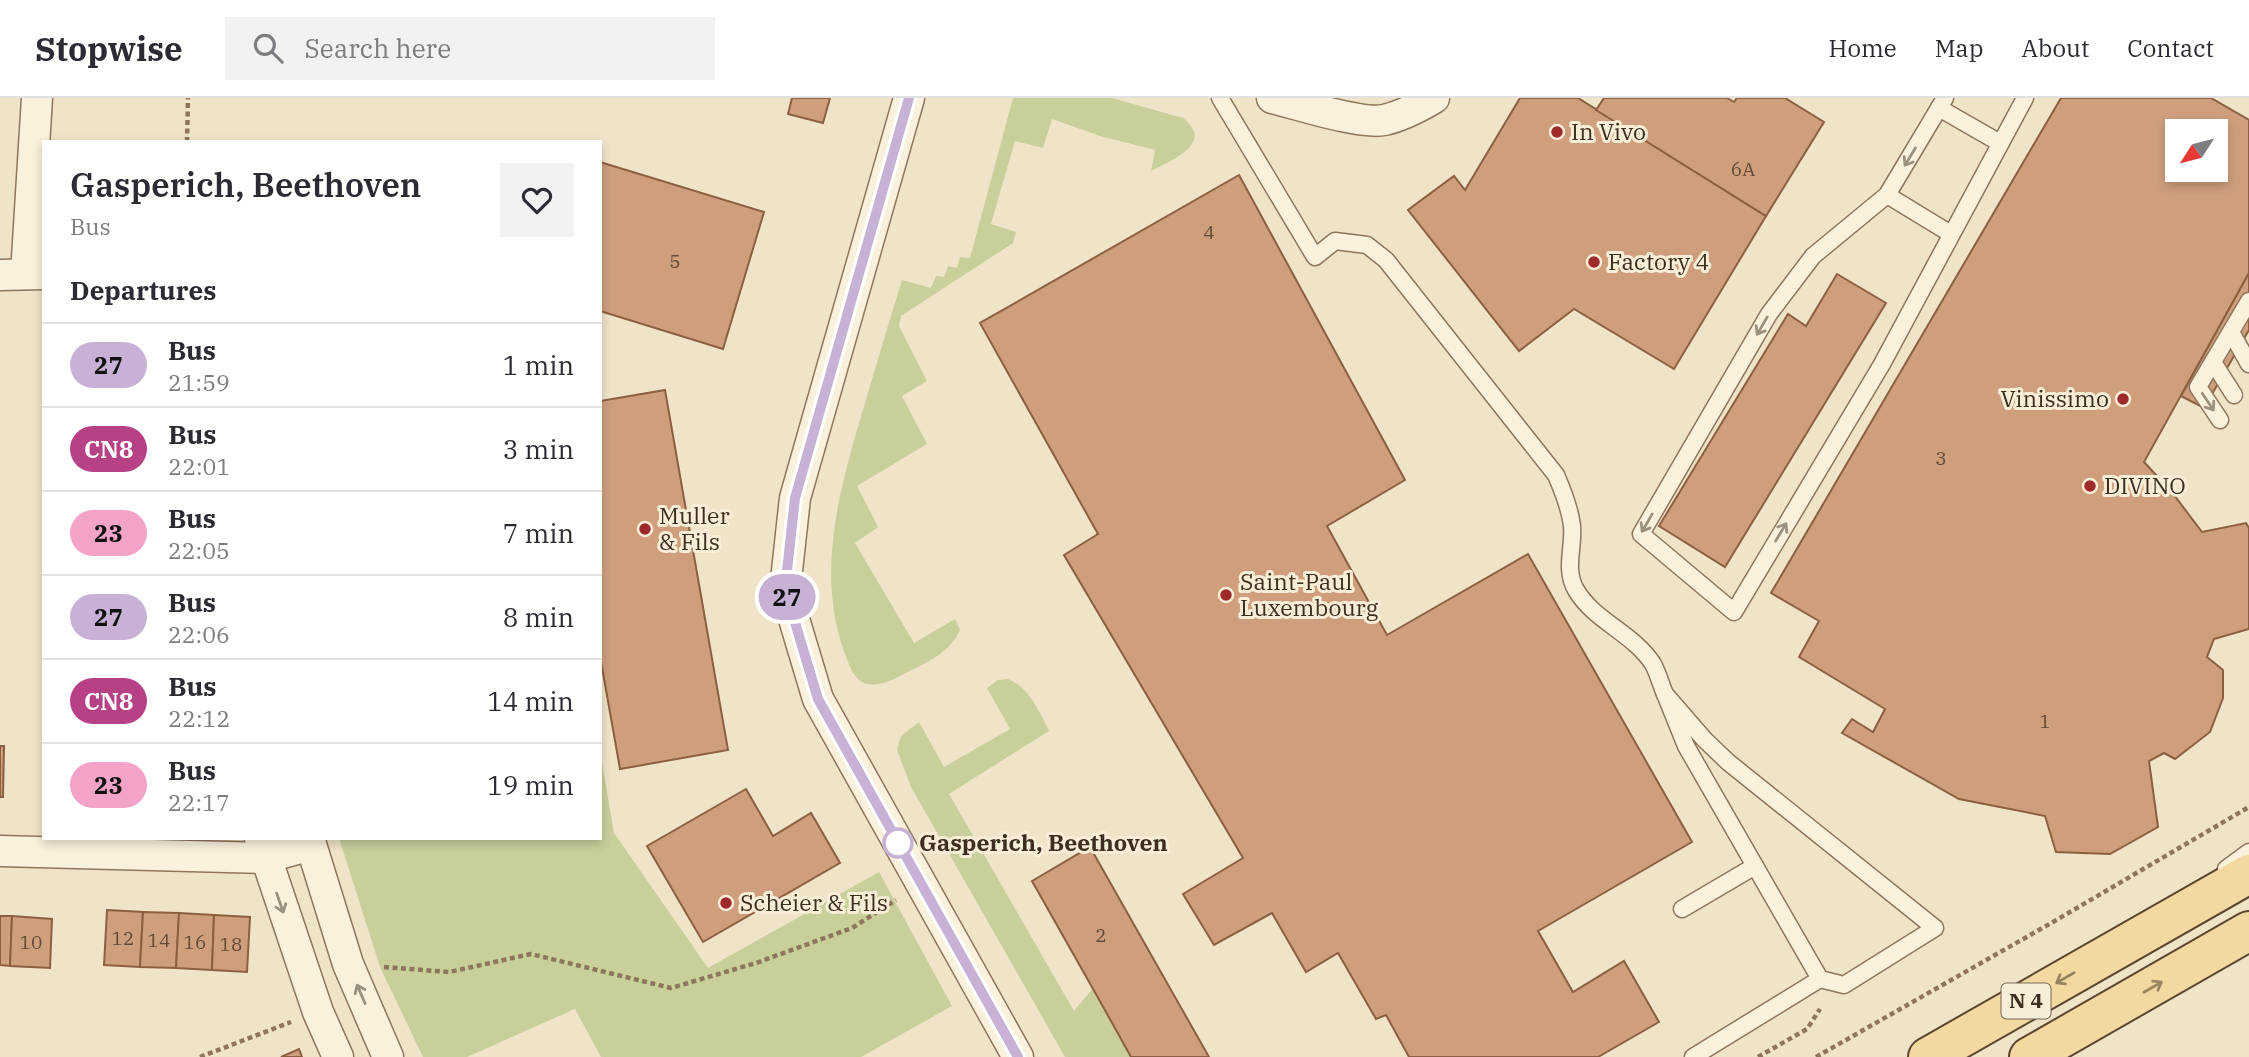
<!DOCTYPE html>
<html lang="en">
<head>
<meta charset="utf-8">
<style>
  body { margin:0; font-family:"IBM Plex Serif",serif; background:#f2f2f3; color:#2b2b33; height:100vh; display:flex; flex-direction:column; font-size:26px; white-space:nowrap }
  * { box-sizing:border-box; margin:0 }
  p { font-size:23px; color:#7c7c81 }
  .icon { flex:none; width:38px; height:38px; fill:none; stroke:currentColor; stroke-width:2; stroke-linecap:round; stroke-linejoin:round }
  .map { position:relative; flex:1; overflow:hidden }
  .drawer { position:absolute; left:42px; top:42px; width:560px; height:700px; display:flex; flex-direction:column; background:#fff; border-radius:0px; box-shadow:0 4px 10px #0003 }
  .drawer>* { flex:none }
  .badge { padding:0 14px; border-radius:23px; font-size:24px; line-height:46px }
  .needle { width:46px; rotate:234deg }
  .tools { position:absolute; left:2165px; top:21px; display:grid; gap:14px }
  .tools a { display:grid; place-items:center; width:63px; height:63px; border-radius:0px; background:#fff; box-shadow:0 4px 10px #0003; font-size:35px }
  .map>.badge { position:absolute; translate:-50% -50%; box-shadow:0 0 0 4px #fff }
  h2 { padding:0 28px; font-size:26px; line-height:63px }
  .round { display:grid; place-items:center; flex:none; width:74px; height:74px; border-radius:0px; background:#f2f2f3 }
  .summary { display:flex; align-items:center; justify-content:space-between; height:119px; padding:0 28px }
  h1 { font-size:33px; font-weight:600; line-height:52px }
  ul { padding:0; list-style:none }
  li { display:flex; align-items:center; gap:21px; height:84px; padding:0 28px; border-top:2px solid #e1e1e2 }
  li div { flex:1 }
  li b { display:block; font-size:26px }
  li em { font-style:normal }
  li .badge { min-width:77px; font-weight:700; text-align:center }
  header { display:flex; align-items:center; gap:42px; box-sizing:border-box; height:98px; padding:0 35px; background:#fff; border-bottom:2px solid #e1e1e2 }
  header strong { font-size:33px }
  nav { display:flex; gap:38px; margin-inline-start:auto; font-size:24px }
  .search { width:490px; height:63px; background:#f2f2f3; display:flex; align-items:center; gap:18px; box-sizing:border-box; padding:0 24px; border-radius:0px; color:#7c7c81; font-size:26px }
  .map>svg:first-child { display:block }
  .green { fill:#c9cf9b }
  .building { fill:#cf9f7d; stroke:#8d5f41; stroke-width:2; fill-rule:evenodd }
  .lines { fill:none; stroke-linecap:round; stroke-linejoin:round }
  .lane-casing { stroke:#8d765c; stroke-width:19 }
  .street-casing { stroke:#8d765c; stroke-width:33 }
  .primary-casing { stroke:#5b4430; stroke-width:42 }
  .path { stroke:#8d765c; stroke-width:4.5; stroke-dasharray:5 3.5; stroke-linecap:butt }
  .lane { stroke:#faf1dc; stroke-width:16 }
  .street { stroke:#faf1dc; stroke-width:30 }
  .primary { stroke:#f3d9a0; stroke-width:38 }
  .oneway { stroke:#9c907e }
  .oneway2 { stroke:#988460 }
  .line-casing { stroke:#fff; stroke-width:16 }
  .line { stroke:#c7b2d5; stroke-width:10 }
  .poi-dot { fill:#9e2a2b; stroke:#f7eed8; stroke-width:2.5 }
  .stop-dot { fill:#fff; stroke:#c7b2d5; stroke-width:3.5 }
  .labels { text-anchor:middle; stroke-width:6; stroke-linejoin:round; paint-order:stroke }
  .number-label { font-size:19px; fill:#624a37 }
  .shield { fill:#f7eed8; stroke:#756857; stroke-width:2 }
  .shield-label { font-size:21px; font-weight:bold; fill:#3d2e20 }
  .poi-label { font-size:23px; fill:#3d2e20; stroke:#f7eed8; text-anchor:start }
  .stop-label { font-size:23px; font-weight:bold; fill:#3d2e20; stroke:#f7eed8; text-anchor:start }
</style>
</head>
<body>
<header>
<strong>Stopwise</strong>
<div class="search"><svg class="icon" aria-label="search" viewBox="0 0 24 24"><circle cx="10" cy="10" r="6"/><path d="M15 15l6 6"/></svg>Search here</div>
<nav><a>Home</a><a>Map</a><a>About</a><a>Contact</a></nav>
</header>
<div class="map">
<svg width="2249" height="959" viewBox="0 0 2249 959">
  <rect width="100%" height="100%" fill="#f0e4c8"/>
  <g class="green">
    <path d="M1013,0H1112L1183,20C1215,45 1172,62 1151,73L1155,52L1100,38L1052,21L1043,50L1015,43L991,126L1016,134L1013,145L901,218L899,228L927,283L902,298L927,346L857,388L878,429L855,445L914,545L955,521L960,532C949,557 921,567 898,579C874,591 858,591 848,564C814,481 838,397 862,315C875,271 888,227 902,182L931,190L936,178L944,179L948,168L957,170L960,159L970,160Z"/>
    <path d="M1008,581C1029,589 1039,613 1049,633L949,696L1074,913L1093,890L1131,959H1065L911,689L897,652L901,638L919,624L944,669L1010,631L987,590L998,582Z"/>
    <path d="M600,653L614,735L708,870L879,774L952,908L861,959H601L575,911L467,959H423L380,869L339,740H600Z"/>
  </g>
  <g class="building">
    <path d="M792,0H830L823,25L788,16Z"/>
    <path d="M1520,0H1578L1766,118L1674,271L1574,211L1519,253L1408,112L1454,78L1465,92Z"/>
    <path d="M1604,0H1727L1734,4L1737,0H1785L1824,24L1766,118L1596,12Z"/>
    <path d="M2061,0H2211L2249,22V175L2144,364L2171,393L2202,434L2246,425L2249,430V531L2214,541L2207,559L2223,572V600L2210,634L2175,661L2164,655L2149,663L2158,729L2110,756L2056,754L2045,718L1959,701L1842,635L1852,621L1873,634L1885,611L1799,559L1819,523L1771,495ZM2177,33H2216V72H2177Z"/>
    <path d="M600,64L764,114L723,251L600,213Z"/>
    <path d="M1239,77L1405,382L1327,428L1387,537L1528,456L1692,744L1538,833L1573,894L1624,863L1659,924L1598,959H1409L1386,917L1376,921L1338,855L1306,874L1272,815L1214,847L1183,796L1243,760L1064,457L1098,436L980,225Z"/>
    <path d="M2249,175V232L2204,310L2181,298Z"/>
    <path d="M1837,176L1886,205L1725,469L1659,428L1788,216L1806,228Z"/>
    <path d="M665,292L728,652L620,671L600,558V303Z"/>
    <path d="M0,648H4L3,699H0Z"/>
    <path d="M746,691L773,738L811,715L840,765L703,844L647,748Z"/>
    <path d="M1090,749L1209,959H1131L1101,905L1032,783Z"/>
    <path d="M107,812L143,814L140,869L104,867Z"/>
    <path d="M143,814L179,815L176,870L140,869Z"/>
    <path d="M179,815L214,817L212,872L176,870Z"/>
    <path d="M214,817L250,819L247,874L212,872Z"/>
    <path d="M0,818H12L10,868L0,867Z"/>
    <path d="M12,818L52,821L50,870L10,868Z"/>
    <path d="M299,951L302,959H281Z"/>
  </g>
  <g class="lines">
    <defs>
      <g id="lane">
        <path d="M1220,0L1315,159L1335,143L1367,147L1386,162L1556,377C1563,393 1570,410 1572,428C1574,449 1564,472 1576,492C1594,523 1633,535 1653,566C1658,575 1661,587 1665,596"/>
        <path d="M1945,0L1887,97L1813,158L1769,216L1641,436L1734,514L1882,266L2025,0"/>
        <path d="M1939,10L2000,45"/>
        <path d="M1887,97L1951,136"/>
        <path d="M2231,234L2249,266"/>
        <path d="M2213,264L2234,297"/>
        <path d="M2220,322L2198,289L2249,203"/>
        <path d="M2226,771L2249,754"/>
        <path d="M1682,811L1755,768"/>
        <path d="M1693,959L1820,881L1844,887L1935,830L1728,664L1704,641L1665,596L1686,648L1820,881"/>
      </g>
      <g id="street">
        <path d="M909,0L795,400L785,491L818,601L1018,959"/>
        <path d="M1272,0C1297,6 1362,27 1384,22C1402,18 1419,9 1434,0"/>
        <path d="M26,176L37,0"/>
        <path d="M0,177L44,176"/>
        <path d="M309,740L348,866L388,959"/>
        <path d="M260,741L318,914L338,959"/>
        <path d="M0,753L264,760L311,747"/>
      </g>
      <g id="primary">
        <path d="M1928,959L2249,776"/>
        <path d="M2029,959L2249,833"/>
      </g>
    </defs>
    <use href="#lane" class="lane-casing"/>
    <use href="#street" class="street-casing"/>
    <use href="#primary" class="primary-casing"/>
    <g class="path">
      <path d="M187,44L188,0"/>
      <path d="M384,869L449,874L531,856L671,890L756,865L852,830L896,802"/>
      <path d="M200,959L291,924"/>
      <path d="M1758,959L1807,931L1820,911"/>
      <path d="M1816,959L2053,824L2249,709"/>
    </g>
    <use href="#lane" class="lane"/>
    <use href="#street" class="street"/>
    <use href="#primary" class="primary"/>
  </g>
  <defs><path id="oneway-shaft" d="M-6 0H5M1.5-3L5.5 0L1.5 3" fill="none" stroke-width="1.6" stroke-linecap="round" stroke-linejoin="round" transform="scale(1.75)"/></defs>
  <g class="oneway">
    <use href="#oneway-shaft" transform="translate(1910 59) rotate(121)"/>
    <use href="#oneway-shaft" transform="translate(1762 228) rotate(120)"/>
    <use href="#oneway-shaft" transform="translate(2208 304) rotate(56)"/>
    <use href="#oneway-shaft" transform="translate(1647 425) rotate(120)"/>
    <use href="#oneway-shaft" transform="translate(1781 434) rotate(-59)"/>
    <use href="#oneway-shaft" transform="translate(280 805) rotate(71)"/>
    <use href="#oneway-shaft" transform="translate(361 896) rotate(-113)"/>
  </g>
  <g class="oneway2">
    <use href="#oneway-shaft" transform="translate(2065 880) rotate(150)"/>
    <use href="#oneway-shaft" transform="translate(2153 889) rotate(-30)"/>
  </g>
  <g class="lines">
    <defs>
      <path id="line" d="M909,0L795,400L785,491L818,601L1018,959"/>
    </defs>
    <use href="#line" class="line-casing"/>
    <use href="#line" class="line"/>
  </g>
  <g class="poi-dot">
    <circle cx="1557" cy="34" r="7"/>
    <circle cx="1594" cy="164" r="7"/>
    <circle cx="2123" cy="301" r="7"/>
    <circle cx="2090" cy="388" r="7"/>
    <circle cx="645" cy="431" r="7"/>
    <circle cx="1226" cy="497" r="7"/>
    <circle cx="726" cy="805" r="7"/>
  </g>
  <circle class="stop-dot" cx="898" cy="745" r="14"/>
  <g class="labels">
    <g class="number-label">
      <text x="1743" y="78">6A</text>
      <text x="1209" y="141">4</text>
      <text x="675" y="170">5</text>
      <text x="1941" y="367">3</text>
      <text x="2045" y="630">1</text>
      <text x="1101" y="844">2</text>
      <text x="123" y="847">12</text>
      <text x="159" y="849">14</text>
      <text x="31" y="851">10</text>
      <text x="195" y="851">16</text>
      <text x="231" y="853">18</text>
    </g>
    <rect class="shield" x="2001.5" y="885.5" width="49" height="35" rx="5"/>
    <g class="shield-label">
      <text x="2026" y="910">N 4</text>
    </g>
    <g class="poi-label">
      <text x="1571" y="42">In Vivo</text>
      <text x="1608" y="172">Factory 4</text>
      <text x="2109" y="309" text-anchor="end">Vinissimo</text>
      <text x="2104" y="396">DIVINO</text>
      <text x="659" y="426">Muller<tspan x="659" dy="26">&amp; Fils</tspan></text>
      <text x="1240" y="492">Saint-Paul<tspan x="1240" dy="26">Luxembourg</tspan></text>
      <text x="740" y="813">Scheier &amp; Fils</text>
    </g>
    <g class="stop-label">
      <text x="919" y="753">Gasperich, Beethoven</text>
    </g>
  </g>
</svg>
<div class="tools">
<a><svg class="needle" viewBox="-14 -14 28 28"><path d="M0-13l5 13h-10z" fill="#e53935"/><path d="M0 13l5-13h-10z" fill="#7c7c81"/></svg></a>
</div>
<b class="badge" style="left:787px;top:499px;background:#c7b2d5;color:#111">27</b>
<section class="drawer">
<div class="summary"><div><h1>Gasperich, Beethoven</h1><p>Bus</p></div><a class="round"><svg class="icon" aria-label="heart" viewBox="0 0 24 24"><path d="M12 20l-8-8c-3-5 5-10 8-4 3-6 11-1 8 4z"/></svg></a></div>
<h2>Departures</h2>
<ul>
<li><span class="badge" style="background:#c7b2d5;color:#111">27</span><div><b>Bus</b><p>21:59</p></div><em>1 min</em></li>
<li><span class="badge" style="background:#b74185;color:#fff">CN8</span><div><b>Bus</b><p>22:01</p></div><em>3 min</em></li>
<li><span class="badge" style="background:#f4a3c8;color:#111">23</span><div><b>Bus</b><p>22:05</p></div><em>7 min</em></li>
<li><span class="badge" style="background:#c7b2d5;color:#111">27</span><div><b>Bus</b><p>22:06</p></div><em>8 min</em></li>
<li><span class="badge" style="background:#b74185;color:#fff">CN8</span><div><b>Bus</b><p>22:12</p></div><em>14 min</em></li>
<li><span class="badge" style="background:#f4a3c8;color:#111">23</span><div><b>Bus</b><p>22:17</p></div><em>19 min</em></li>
</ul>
</section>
</div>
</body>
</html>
